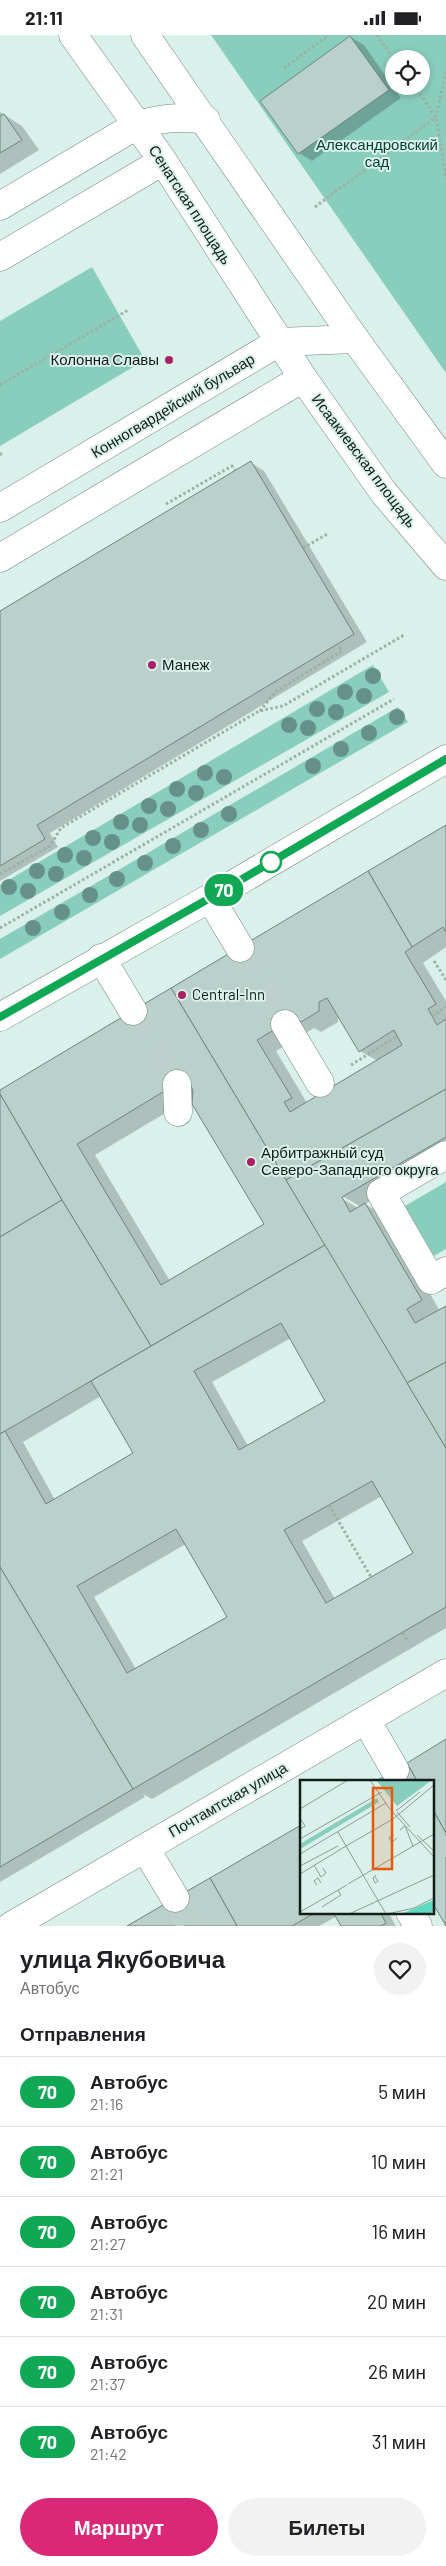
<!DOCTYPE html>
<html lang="ru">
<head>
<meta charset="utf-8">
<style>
  body { margin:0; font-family:Barlow,sans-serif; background:#f2f2f2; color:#202124; height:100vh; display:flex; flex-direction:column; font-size:19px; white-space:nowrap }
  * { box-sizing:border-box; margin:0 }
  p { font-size:16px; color:#757577 }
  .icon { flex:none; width:28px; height:28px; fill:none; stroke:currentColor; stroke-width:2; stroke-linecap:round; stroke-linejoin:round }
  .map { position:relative; height:1891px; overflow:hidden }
  .details { display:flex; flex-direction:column; background:#fff; flex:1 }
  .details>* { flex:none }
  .badge { padding:0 10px; border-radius:16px; font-size:18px; line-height:32px }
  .fabs { position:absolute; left:385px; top:15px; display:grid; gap:10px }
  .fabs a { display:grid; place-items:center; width:45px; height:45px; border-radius:50%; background:#fff; box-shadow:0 2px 8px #0003; font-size:25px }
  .map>.badge { position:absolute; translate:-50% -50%; box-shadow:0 0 0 2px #fff }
  h2 { padding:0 20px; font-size:19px; line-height:45px }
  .round { display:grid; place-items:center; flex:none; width:52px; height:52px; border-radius:26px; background:#f2f2f2 }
  .overview { display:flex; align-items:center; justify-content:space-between; height:85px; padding:0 20px }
  h1 { font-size:24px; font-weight:800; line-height:38px }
  .action { display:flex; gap:10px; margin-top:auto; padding:10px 20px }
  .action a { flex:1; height:58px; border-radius:30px; background:#db2777; color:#fff; font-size:20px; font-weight:800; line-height:58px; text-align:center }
  .action a+a { background:#f2f2f2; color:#202124 }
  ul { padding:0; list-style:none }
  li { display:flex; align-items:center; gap:15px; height:70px; padding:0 20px; border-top:1px solid #e0e0e0 }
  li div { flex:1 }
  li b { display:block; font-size:19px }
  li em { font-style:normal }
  li .badge { min-width:55px; font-weight:700; text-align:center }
  .status { display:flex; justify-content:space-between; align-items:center; height:35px; padding:0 25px; background:#fff; direction:ltr }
  .status svg { height:14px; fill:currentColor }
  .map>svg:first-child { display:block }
  .green { fill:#89cebd; fill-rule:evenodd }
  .shadow { fill:#0003; fill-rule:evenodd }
  .building { fill:#bad1cb; stroke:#6e847e; fill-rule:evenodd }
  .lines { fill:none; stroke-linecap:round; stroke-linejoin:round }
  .minor-tunnel { stroke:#bcd1cb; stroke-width:28; stroke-dasharray:28 14; stroke-linecap:butt }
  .minor-casing { stroke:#718680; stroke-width:29 }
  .major-casing { stroke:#718680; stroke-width:29 }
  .path { stroke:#9cafa9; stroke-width:3; stroke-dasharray:2.5 2.5; stroke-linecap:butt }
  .minor { stroke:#fff; stroke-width:28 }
  .major { stroke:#fff; stroke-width:28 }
  .tree { fill:#669188 }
  .line-casing { stroke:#fff; stroke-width:11 }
  .line { stroke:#10a855; stroke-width:8 }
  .poi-dot { fill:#aa2063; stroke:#d9f1ea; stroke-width:2 }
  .stop-dot { fill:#fff; stroke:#10a855; stroke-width:2.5 }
  .labels { text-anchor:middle; stroke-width:4; stroke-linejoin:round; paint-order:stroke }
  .park-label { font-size:15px; fill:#074238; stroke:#d9f1ea }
  .street-label { font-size:15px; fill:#151d1b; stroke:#d9f1ea }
  .poi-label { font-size:15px; fill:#151d1b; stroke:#d9f1ea; text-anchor:start }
  .inset-road { fill:none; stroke:#8b9c97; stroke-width:1 }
  .view { fill:#e8590c; fill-opacity:0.15; stroke:#e8590c; stroke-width:2.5 }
  .inset-edge { fill:none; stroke:#151d1b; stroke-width:2.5 }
</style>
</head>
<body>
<div class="status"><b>21:11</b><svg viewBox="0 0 49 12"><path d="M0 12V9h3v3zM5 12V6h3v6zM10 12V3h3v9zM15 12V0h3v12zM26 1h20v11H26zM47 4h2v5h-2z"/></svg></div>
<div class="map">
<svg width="446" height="1891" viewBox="0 0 446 1891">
  <rect width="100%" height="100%" fill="#d9f1ea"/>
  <g class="green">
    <path d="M211,0H446V338ZM394,24H421V51H394Z"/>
    <path d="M92,232L145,325L0,411V286Z"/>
    <path d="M373,630L389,657L0,881V850Z"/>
    <path d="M398,672L408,687L0,924V904Z"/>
    <path d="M446,1147V1214L434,1221L405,1171Z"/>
  </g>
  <g class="shadow">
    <path d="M350,2L364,10L401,63L312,126L299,118Z"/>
    <path d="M0,77L22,91L39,115L0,139Z"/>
    <path d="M251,428L264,436L367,607L50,798L58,812L0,846V578Z"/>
    <path d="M446,791V912L423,928L446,966V1123L365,1169L384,1180L440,1276L446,1272V1593L152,1764L143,1759L145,1762L0,1847V1056ZM338,980L360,1016L378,1026L307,1068L276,1016L314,993L321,997L338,987ZM194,1061L265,1190L170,1246L95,1120ZM337,1158L363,1173H358L336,1160ZM291,1303L327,1366L248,1411L212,1347ZM101,1361L134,1418L55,1465L23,1407ZM382,1461L415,1519L335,1564L302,1506ZM186,1509L228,1583L136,1634L94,1562Z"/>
    <path d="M446,1706V1889L432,1865V1849L436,1847L432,1841V1746H378Z"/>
    <path d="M301,1791V1877H388L396,1891H343L337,1881L319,1891H130Z"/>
  </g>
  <g class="building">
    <path d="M350,1L389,55L298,119L260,66Z"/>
    <path d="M4,79L22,105L0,118V81Z"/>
    <path d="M251,426L354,599L37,790L45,804L0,831V576Z"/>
    <path d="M446,790V897L443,892L412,912L368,836Z"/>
    <path d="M368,836L412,912L405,917L436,969L428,974L437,990L446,984V1054L286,1145L171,953ZM327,963L359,1017L394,995L402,1010L290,1077L284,1067L292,1063L257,1005L294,983L301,987L319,976V967Z"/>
    <path d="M171,953L325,1210L151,1311L62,1165L0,1059V1055ZM186,1043L193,1055L192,1069L264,1189L161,1250L77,1109Z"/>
    <path d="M446,1054V1102L342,1162L350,1177L365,1168L422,1265L407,1274L415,1288L446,1271V1327L407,1348L286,1145Z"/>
    <path d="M0,1059L62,1165L0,1202Z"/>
    <path d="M62,1165L151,1311L0,1399V1202Z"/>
    <path d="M325,1210L446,1413V1572L133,1754L0,1532V1399L5,1396L46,1469L133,1418L91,1346ZM281,1288L325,1366L239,1415L194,1336ZM372,1446L413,1518L326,1568L284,1495ZM176,1494L227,1582L127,1638L77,1551Z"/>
    <path d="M446,1327V1413L407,1348Z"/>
    <path d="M0,1532L133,1754L0,1832Z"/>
    <path d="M446,1704V1798L432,1773V1746H417L407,1728Z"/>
    <path d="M407,1728L417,1746H376L395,1735Z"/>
    <path d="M432,1773L446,1798V1891L432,1867L434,1846Z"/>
    <path d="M301,1790V1877H316L292,1891H237L210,1843Z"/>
    <path d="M210,1843L237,1891H127L175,1863Z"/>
    <path d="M333,1877H380L386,1888L381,1891H341Z"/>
  </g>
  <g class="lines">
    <g class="minor-tunnel">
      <path d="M240,913L285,989"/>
      <path d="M133,976L177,1049"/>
      <path d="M432,1801V1822"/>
      <path d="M175,1863L192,1891"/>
    </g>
    <defs>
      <g id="minor">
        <path d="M0,171L137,90C162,83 181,81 206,85"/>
        <path d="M0,222L163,126"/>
        <path d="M0,473L279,307L355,304"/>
        <path d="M210,863L240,913"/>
        <path d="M101,923L133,976"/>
        <path d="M285,989L320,1048"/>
        <path d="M177,1049L178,1077"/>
        <path d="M446,1120L381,1158L431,1245L446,1236"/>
        <path d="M366,1685L395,1735"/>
        <path d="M145,1813L175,1863"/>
        <path d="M410,1877L418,1891"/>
        <path d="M11,1891L446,1638"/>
      </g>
      <g id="major">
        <path d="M73,0L163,126L303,343L384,458L446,531"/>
        <path d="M145,0L355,304L446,429"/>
        <path d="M0,523L303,343"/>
        <path d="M0,982L210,863L446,724"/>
      </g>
    </defs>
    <use href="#minor" class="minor-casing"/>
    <use href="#major" class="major-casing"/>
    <g class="path">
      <path d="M377,0L394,24"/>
      <path d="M284,33L329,0"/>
      <path d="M414,51L436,82L446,144"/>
      <path d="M315,172L436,82L446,37"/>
      <path d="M0,350L128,275"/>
      <path d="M0,418L3,422"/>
      <path d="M166,469L232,431L235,435"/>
      <path d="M303,513L329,498"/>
      <path d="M260,676L275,657L342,616L338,609"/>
      <path d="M0,839L50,811L61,793L259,676L283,671L404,600"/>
      <path d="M0,893L394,664"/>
      <path d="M434,926L446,945"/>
      <path d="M432,981L446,972"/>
      <path d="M351,1030L397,1001"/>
      <path d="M329,1470L371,1542"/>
      <path d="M403,1598L408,1607"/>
    </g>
    <use href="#minor" class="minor"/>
    <use href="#major" class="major"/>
  </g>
  <g class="tree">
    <circle cx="373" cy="641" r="8"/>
    <circle cx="345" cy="657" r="8"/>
    <circle cx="364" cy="661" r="8"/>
    <circle cx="317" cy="674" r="8"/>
    <circle cx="336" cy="677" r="8"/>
    <circle cx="397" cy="682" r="8"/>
    <circle cx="289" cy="690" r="8"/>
    <circle cx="308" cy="693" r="8"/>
    <circle cx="369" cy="698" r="8"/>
    <circle cx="341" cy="714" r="8"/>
    <circle cx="313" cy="731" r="8"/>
    <circle cx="205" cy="738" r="8"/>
    <circle cx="224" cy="742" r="8"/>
    <circle cx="177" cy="754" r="8"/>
    <circle cx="196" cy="758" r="8"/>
    <circle cx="149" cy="771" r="8"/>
    <circle cx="168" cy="774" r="8"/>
    <circle cx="229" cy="779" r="8"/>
    <circle cx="121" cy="787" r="8"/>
    <circle cx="140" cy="790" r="8"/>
    <circle cx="201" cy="795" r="8"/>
    <circle cx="93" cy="803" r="8"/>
    <circle cx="112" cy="807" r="8"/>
    <circle cx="173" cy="811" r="8"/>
    <circle cx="65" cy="820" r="8"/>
    <circle cx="84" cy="823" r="8"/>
    <circle cx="145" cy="828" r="8"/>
    <circle cx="37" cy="836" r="8"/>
    <circle cx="56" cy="839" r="8"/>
    <circle cx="117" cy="844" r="8"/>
    <circle cx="9" cy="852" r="8"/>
    <circle cx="28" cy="856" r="8"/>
    <circle cx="90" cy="860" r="8"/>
    <circle cx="62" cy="877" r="8"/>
    <circle cx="33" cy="893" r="8"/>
  </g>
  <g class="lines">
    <defs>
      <path id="line" d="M0,982L210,863L446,724"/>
    </defs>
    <use href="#line" class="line-casing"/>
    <use href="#line" class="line"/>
  </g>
  <g class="poi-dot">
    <circle cx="169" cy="325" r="5"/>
    <circle cx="152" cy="630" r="5"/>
    <circle cx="182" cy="960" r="5"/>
    <circle cx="251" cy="1127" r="5"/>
  </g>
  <circle class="stop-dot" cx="271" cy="827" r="10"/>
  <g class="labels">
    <g class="park-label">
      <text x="377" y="115">Александровский<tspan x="377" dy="17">сад</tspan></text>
    </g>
    <g class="street-label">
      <text transform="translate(190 170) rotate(57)" y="5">Сенатская площадь</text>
      <text transform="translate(173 371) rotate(-31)" y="5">Конногвардейский бульвар</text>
      <text transform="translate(364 426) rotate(53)" y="5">Исаакиевская площадь</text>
      <text transform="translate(228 1765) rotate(-30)" y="5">Почтамтская улица</text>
    </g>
    <g class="poi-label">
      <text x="159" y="330" text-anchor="end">Колонна Славы</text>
      <text x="162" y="635">Манеж</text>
      <text x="192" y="965">Central-Inn</text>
      <text x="261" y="1123">Арбитражный суд<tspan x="261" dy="17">Северо-Западного округа</tspan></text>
    </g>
  </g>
  <g transform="translate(300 1745)">
    <rect width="134" height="134" fill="#d9f1ea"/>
    <path d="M76,0H132L97,26ZM77,18L79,22L0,69V64Z" fill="#89cebd"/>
    <path d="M134,120V131L129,134H101Z" fill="#5cdbc0"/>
    <path class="inset-road" d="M70,0L89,28L134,77M0,29L48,0M96,31L120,12M97,32L110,47M0,38L5,46L0,49M100,50L105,46L113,66M38,52L46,66L93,39L134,5M94,55L89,58L92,62L97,58M117,55L134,71M0,59L82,12M0,74L86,23M14,85L21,97L26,93L23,88M0,86L38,66M0,94L46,66L86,134M75,97L78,101L75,103L73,98L76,95M48,104L134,54M17,105L14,101L18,98L21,103M22,127L41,115L38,110M0,132L47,105M49,134L134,95M87,134L114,128L134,118"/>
    <path class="view" d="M73,8H92V89H73Z"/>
    <rect width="134" height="134" class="inset-edge"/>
  </g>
</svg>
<div class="fabs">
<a><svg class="icon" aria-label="locate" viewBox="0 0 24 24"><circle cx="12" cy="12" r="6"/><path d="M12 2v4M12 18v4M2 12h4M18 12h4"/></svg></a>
</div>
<b class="badge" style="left:224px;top:855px;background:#10a855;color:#fff">70</b>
</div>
<section class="details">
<div class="overview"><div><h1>улица Якубовича</h1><p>Автобус</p></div><a class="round"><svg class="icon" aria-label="heart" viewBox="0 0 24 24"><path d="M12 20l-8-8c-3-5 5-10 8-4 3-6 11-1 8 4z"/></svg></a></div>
<h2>Отправления</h2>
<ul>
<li><span class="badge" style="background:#10a855;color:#fff">70</span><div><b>Автобус</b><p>21:16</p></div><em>5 мин</em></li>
<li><span class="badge" style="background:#10a855;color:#fff">70</span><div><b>Автобус</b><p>21:21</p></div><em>10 мин</em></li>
<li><span class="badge" style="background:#10a855;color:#fff">70</span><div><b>Автобус</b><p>21:27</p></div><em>16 мин</em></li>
<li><span class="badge" style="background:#10a855;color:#fff">70</span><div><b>Автобус</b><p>21:31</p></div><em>20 мин</em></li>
<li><span class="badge" style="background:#10a855;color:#fff">70</span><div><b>Автобус</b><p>21:37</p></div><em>26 мин</em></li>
<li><span class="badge" style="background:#10a855;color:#fff">70</span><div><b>Автобус</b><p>21:42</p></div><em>31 мин</em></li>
</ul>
<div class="action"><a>Маршрут</a><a>Билеты</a></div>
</section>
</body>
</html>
